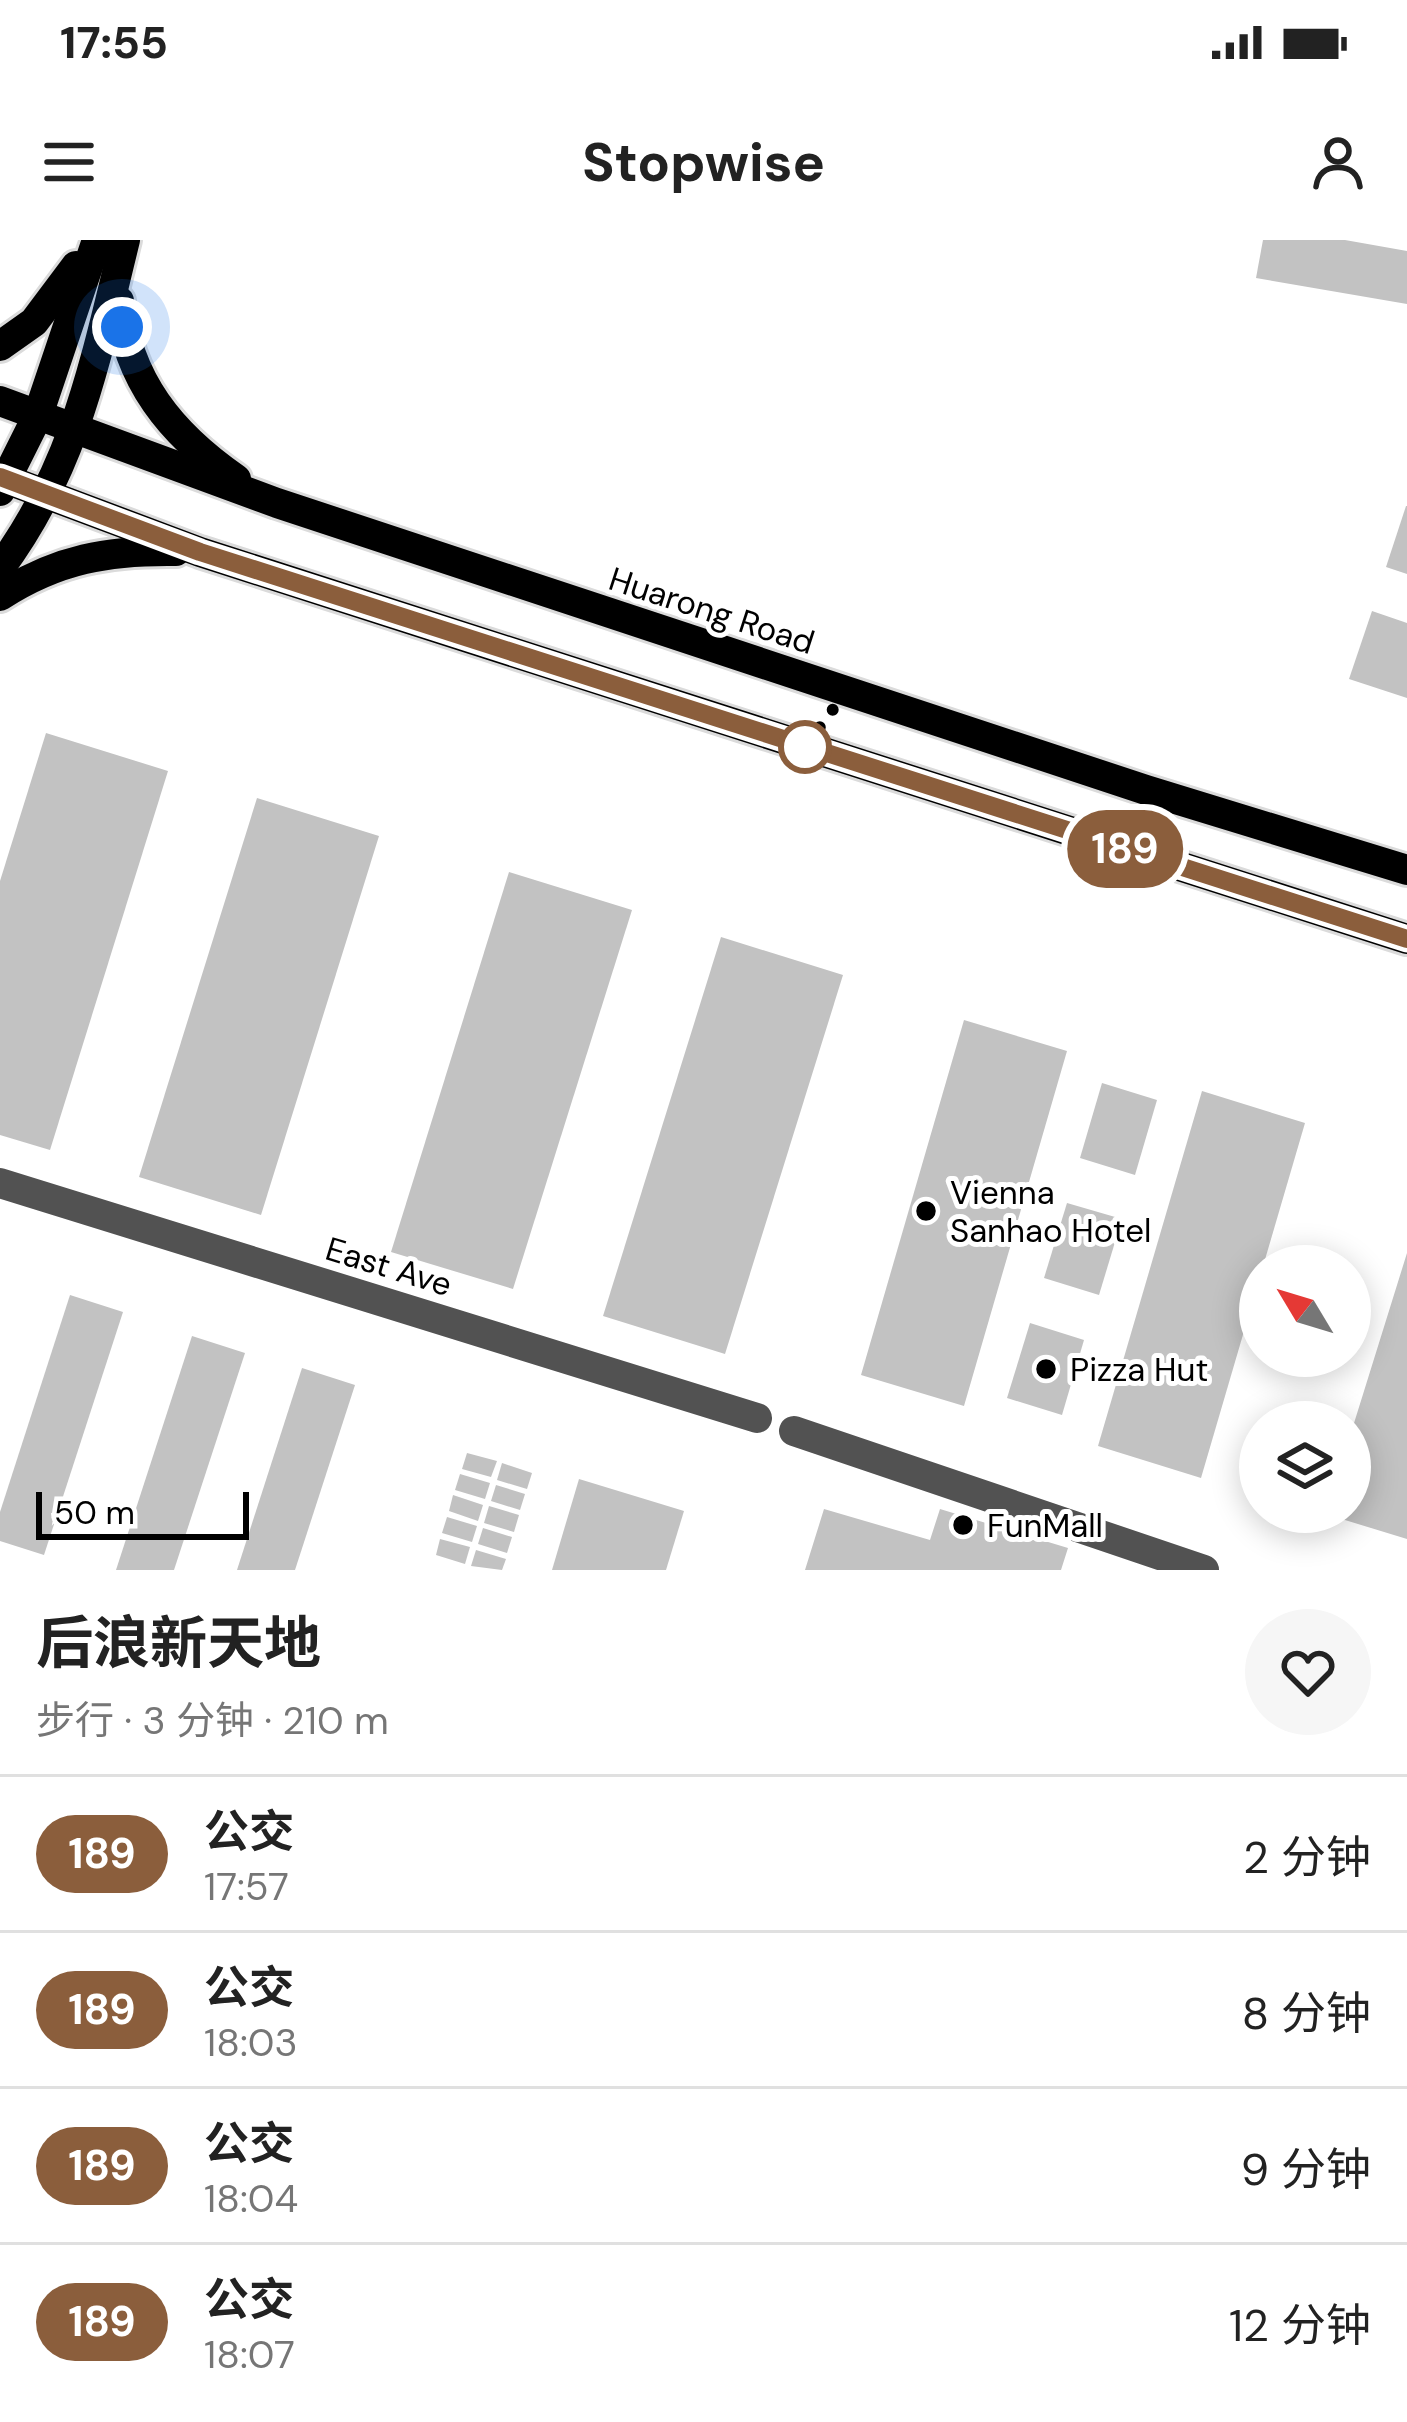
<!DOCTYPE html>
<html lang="zh">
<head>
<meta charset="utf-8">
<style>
  body { margin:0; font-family:"DM Sans","Noto Sans SC",sans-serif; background:#f6f6f6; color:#222; height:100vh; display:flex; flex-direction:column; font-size:45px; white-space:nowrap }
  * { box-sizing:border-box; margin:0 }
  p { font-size:39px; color:#767676 }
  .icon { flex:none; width:66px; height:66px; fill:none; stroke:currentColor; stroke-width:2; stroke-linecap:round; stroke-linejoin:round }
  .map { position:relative; height:1330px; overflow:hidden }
  .drawer { display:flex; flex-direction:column; background:#fff; flex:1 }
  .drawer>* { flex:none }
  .badge { padding:0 24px; border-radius:39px; font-size:42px; line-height:78px }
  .needle { width:78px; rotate:308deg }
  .buttons { position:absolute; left:1239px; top:1005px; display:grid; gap:24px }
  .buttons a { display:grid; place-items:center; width:132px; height:132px; border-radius:50%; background:#fff; box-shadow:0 6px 30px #0003; font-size:60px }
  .scale { position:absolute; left:36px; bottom:30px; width:213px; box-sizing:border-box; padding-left:12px; border:6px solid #000; border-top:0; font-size:33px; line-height:42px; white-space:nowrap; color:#000; -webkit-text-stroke:9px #fff; paint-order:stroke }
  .you { position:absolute; width:60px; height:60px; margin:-30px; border:9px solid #fff; border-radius:50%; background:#1a73e8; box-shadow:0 0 0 18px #1a73e833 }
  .map>.badge { position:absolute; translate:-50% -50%; box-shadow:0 0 0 6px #fff }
  .round { display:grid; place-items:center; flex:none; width:126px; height:126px; border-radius:63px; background:#f6f6f6 }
  .headline { display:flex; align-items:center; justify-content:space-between; height:204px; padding:0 36px }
  h1 { font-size:57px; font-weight:700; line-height:90px }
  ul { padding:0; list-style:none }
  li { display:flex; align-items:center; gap:36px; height:156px; padding:0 36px; border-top:3px solid #e0e0e0 }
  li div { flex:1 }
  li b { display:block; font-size:45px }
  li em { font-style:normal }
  li .badge { min-width:132px; font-weight:700; text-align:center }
  .status { display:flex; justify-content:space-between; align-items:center; height:84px; padding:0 60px; background:#fff; direction:ltr }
  .status svg { height:33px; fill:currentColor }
  header { display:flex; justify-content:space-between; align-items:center; height:156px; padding:0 36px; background:#fff; font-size:54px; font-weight:700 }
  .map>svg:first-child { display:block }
  .building { fill:#c2c2c2 }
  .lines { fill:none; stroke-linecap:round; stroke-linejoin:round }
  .major-casing { stroke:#dbdbdb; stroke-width:36 }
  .minor { stroke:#525252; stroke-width:30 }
  .major { stroke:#000; stroke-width:30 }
  .line-casing { stroke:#fff; stroke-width:27 }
  .line { stroke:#8b5e3c; stroke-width:18 }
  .walk { stroke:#000; stroke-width:12; stroke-dasharray:0 21.6 }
  .stop-dot { fill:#fff; stroke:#8b5e3c; stroke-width:6 }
  .poi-dot { fill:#000; stroke:#fff; stroke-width:4.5 }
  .labels { text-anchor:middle; stroke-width:10; stroke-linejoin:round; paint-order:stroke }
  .street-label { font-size:33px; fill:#000; stroke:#fff }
  .poi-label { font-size:33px; fill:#000; stroke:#fff; text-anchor:start }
</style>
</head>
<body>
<div class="status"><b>17:55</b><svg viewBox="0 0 49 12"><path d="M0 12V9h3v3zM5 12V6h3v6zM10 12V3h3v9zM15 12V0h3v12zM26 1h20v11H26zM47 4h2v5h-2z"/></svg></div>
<header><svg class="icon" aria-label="menu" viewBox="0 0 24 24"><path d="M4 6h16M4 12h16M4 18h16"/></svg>Stopwise<svg class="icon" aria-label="person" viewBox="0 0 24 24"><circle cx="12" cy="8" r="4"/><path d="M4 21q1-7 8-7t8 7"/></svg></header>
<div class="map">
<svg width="1407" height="1330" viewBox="0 0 1407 1330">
  <rect width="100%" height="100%" fill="#fff"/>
  <g class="building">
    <path d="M1263,0H1345L1407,11V64L1256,38Z"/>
    <path d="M1406,266H1407V334L1386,327Z"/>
    <path d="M1372,371L1407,383V458L1349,439Z"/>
    <path d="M46,493L168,531L50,910L0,895V641Z"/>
    <path d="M257,558L379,596L261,975L139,937Z"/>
    <path d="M509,632L632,670L513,1049L391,1012Z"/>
    <path d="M721,697L843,735L725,1114L603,1076Z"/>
    <path d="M964,780L1067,811L964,1166L861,1135Z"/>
    <path d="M1102,843L1157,860L1135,935L1080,918Z"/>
    <path d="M1202,851L1305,883L1201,1238L1098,1206Z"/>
    <path d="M1067,963L1122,979L1099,1055L1044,1038Z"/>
    <path d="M1407,1013V1299L1322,1273L1350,1272V1196Z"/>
    <path d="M70,1055L123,1072L44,1315L0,1301V1272Z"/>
    <path d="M1030,1083L1084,1100L1062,1175L1007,1158Z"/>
    <path d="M192,1096L245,1113L174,1330H116Z"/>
    <path d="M302,1128L355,1145L295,1330H237Z"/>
    <path d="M467,1213L497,1221L491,1237L462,1229Z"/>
    <path d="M502,1223L532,1233L527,1249L497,1240Z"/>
    <path d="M460,1234L490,1243L485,1259L455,1250Z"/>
    <path d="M579,1239L684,1271L666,1330H552Z"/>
    <path d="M496,1245L525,1254L520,1270L491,1261Z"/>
    <path d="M453,1255L483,1265L478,1281L449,1271Z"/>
    <path d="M489,1266L519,1275L514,1292L484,1283Z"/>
    <path d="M824,1269L930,1300L940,1269L1068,1308L1061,1330H805Z"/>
    <path d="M447,1277L477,1286L472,1302L442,1293Z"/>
    <path d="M483,1288L512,1297L507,1313L478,1304Z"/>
    <path d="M440,1299L470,1307L465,1324L436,1315Z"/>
    <path d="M476,1310L506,1319L502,1330L471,1326Z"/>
  </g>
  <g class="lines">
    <defs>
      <g id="major">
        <path d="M119,61C127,140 171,194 236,239"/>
        <path d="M0,106L34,82L76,26"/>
        <path d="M0,161L277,263L1146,550L1407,630"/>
        <path d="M0,237L200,312L1407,699"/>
        <path d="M0,251L38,175L97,0"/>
        <path d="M0,328C76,225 95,121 125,0"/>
        <path d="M0,356C57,319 109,310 176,311"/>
      </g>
    </defs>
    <use href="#major" class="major-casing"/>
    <g class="minor">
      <path d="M0,943L757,1178"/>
      <path d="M794,1191L1204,1330"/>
    </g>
    <use href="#major" class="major"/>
  </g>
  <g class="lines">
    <defs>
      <path id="line" d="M0,237L200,312L1407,699"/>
    </defs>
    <use href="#line" class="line-casing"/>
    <use href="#line" class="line"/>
    <path class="walk" d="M122,87C137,170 208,223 278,263L846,452L805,507"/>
  </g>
  <circle class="stop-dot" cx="805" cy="507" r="24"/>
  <g class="poi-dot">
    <circle cx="926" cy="971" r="12"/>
    <circle cx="1046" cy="1129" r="12"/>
    <circle cx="963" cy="1285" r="12"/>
  </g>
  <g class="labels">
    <g class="street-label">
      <text transform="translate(712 370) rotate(18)" y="12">Huarong Road</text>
      <text transform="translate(389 1026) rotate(17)" y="12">East Ave</text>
    </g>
    <g class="poi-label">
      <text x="950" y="964">Vienna<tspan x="950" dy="38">Sanhao Hotel</tspan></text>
      <text x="1070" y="1141">Pizza Hut</text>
      <text x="987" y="1297">FunMall</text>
    </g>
  </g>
</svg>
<div class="buttons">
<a><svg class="needle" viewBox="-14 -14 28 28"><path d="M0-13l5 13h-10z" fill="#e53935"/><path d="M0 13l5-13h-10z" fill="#767676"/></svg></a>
<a><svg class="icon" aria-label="layers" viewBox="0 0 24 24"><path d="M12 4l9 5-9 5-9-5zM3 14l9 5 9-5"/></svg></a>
</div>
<div class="scale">50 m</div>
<div class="you" style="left:122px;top:87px"></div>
<b class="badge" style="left:1125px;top:609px;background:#8b5e3c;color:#fff">189</b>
</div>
<section class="drawer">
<div class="headline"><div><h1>后浪新天地</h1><p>步行 · 3 分钟 · 210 m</p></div><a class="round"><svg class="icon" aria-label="heart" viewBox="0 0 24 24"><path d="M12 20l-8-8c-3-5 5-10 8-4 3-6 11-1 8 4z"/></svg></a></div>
<ul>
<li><span class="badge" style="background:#8b5e3c;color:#fff">189</span><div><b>公交</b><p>17:57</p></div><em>2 分钟</em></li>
<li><span class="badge" style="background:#8b5e3c;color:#fff">189</span><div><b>公交</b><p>18:03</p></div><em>8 分钟</em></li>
<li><span class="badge" style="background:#8b5e3c;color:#fff">189</span><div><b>公交</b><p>18:04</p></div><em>9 分钟</em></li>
<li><span class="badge" style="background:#8b5e3c;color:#fff">189</span><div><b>公交</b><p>18:07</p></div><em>12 分钟</em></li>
</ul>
</section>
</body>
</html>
